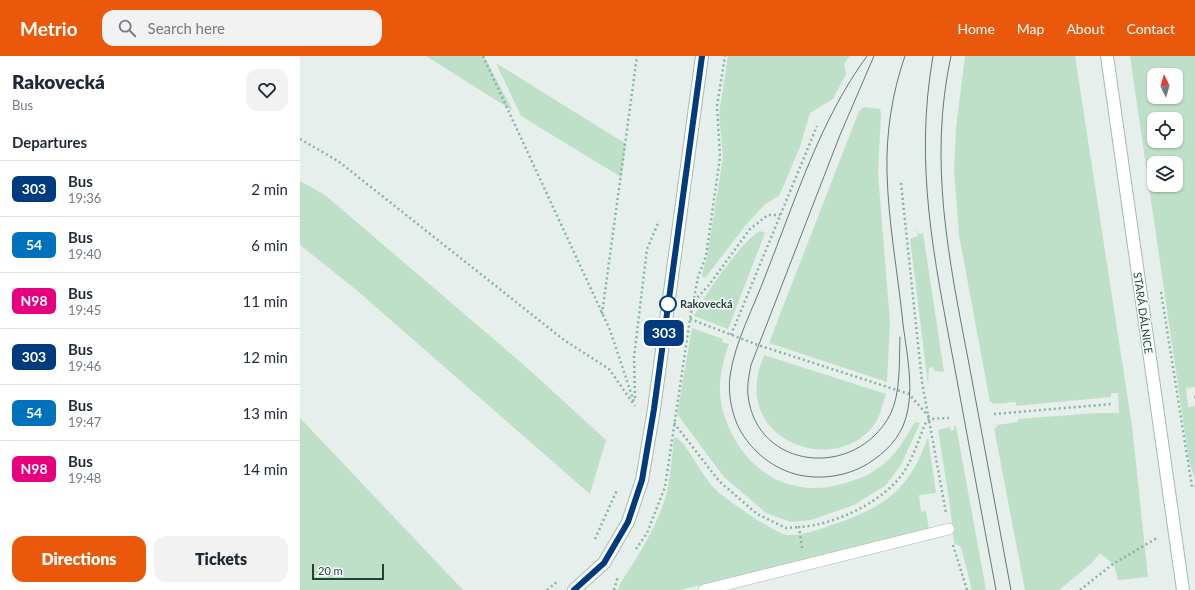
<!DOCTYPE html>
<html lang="en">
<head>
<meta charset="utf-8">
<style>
  body { margin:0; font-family:Lato,sans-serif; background:#f2f2f3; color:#1f2937; height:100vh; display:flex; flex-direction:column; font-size:15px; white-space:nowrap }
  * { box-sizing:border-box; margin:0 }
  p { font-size:13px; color:#747a83 }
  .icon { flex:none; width:22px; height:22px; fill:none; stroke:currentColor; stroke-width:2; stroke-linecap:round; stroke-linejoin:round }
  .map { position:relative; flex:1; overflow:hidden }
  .drawer { display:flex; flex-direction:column; background:#fff; width:300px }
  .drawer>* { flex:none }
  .badge { padding:0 8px; border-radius:6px; font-size:14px; line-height:26px }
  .needle { width:26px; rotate:355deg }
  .tools { position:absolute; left:847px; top:12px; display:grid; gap:8px }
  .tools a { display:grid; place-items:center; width:36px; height:36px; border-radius:8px; background:#fff; box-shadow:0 1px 3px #0004; font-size:20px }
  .scale { position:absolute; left:12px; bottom:10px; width:72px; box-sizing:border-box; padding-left:4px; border:2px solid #24423a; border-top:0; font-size:11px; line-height:14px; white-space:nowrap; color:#24423a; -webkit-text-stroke:3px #f7fbf9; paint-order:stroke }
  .map>.badge { position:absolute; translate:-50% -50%; box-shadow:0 0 0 2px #fff }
  h2 { padding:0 12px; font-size:15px; line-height:36px }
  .round { display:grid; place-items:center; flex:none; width:42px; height:42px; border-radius:12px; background:#f2f2f3 }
  .overview { display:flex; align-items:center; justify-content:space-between; height:68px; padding:0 12px }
  h1 { font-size:19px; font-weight:800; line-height:30px }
  .cta { display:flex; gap:8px; margin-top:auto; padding:8px 12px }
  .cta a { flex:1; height:46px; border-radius:12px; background:#ea580c; color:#fff; font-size:16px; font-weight:800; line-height:46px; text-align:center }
  .cta a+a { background:#f2f2f3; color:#1f2937 }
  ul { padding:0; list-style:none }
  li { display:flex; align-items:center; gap:12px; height:56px; padding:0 12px; border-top:1px solid #e0e1e3 }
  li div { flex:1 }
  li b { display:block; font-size:15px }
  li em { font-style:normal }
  li .badge { min-width:44px; font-weight:700; text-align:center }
  header { display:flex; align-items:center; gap:24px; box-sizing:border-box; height:56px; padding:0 20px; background:#ea580c; color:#fff }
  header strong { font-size:19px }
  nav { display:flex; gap:22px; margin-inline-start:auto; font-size:14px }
  .search { width:280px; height:36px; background:#f2f2f3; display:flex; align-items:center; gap:10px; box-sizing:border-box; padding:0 14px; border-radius:12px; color:#747a83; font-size:15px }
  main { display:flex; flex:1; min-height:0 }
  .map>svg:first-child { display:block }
  .green { fill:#bfe0c8; fill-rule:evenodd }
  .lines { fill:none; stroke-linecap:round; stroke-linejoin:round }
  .lane-casing { stroke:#a8b8b2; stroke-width:12 }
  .secondary-casing { stroke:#a4bbb3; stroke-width:14 }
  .path { stroke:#86b3a5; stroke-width:2.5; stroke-dasharray:2 3; stroke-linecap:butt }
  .lane { stroke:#fff; stroke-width:11 }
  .secondary { stroke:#fff; stroke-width:12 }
  .tram { stroke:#5f7d75; stroke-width:1 }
  .line-casing { stroke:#fff; stroke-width:9 }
  .line { stroke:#003b80; stroke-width:6 }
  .stop-dot { fill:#fff; stroke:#003b80; stroke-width:2 }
  .labels { text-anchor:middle; stroke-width:3; stroke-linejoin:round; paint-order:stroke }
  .stop-label { font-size:11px; font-weight:bold; fill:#24423a; stroke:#f7fbf9; text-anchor:start }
  .street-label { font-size:11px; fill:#24423a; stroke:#f7fbf9 }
</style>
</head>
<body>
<header>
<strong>Metrio</strong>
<div class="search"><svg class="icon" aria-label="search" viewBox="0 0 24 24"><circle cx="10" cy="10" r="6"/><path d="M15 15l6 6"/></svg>Search here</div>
<nav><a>Home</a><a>Map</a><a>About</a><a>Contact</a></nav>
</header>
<main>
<section class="drawer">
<div class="overview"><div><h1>Rakovecká</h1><p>Bus</p></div><a class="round"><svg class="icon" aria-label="heart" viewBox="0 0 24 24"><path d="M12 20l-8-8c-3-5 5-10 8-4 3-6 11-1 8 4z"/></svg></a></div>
<h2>Departures</h2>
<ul>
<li><span class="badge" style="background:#003b80;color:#fff">303</span><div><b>Bus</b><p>19:36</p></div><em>2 min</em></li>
<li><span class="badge" style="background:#0072bc;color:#fff">54</span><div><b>Bus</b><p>19:40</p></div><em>6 min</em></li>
<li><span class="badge" style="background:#e6007e;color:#fff">N98</span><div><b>Bus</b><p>19:45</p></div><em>11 min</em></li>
<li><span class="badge" style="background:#003b80;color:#fff">303</span><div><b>Bus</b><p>19:46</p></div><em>12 min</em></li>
<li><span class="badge" style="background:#0072bc;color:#fff">54</span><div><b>Bus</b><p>19:47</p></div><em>13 min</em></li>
<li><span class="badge" style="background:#e6007e;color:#fff">N98</span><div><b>Bus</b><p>19:48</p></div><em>14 min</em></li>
</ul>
<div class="cta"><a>Directions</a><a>Tickets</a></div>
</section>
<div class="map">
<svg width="895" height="534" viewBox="0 0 895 534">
  <rect width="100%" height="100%" fill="#e6efeb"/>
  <g class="green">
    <path d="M126,0H184L213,55Z"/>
    <path d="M428,0H550L544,8L546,18L533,43L510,57L500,91L479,140L465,148L445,170L406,221L403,222L402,218L407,201L423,101L419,58Z"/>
    <path d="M665,0H775L832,370L848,521L818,524L814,509L800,497L792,507L759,534H725L694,372L697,371V369L718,366V363L797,357H819L818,337H811V341L716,350V346L693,348L692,346H690L659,179L654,115L656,72Z"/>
    <path d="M830,0H895V331L886,332L888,351L895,350V423L889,405ZM854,19H876V41H854ZM854,63H876V85H854ZM854,107H876V129H854Z"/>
    <path d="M196,7L326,88L321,121L221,60Z"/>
    <path d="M564,51L580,53L581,57L578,118L590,266L587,326L469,287L559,55Z"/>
    <path d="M0,125L25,139L224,309L306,384L290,438L54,232L0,189Z"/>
    <path d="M616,173L619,178L623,177L644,316L635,315L633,311L629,312L628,329L610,183L618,180Z"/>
    <path d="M460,175L465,177L428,273L394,260C403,241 442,184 460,175Z"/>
    <path d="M392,272L423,283L422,286L429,288C422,308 417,330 422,351C436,407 483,445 542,428C557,424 572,418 585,407C598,396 606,380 615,366L620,367L601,409L586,429L554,449L511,464L491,466L466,457L424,421L377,358Z"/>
    <path d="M464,299L586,338C583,346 581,356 577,364C549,413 465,398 457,341C455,326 459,312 464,299Z"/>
    <path d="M0,362L163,534H0Z"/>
    <path d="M656,370L686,534H672L661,491L654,487L650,450L638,374L650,371L651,375L654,374V371Z"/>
    <path d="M376,381C389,390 402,421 416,434C427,444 475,478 488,479C504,480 520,473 535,468C585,451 610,433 628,381L636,437L619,439L621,456L626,455L629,474L380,534H318L320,528C338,500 362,464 368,430C371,414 372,398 374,382Z"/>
  </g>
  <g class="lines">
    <defs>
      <path id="lane" d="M404,534L649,473"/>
      <g id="secondary">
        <path d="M807,0L883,534"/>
        <path d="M274,534L304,507L328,466L342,424L354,353L402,0"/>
      </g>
    </defs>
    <use href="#lane" class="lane-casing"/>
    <use href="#secondary" class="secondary-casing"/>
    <g class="path">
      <path d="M183,0L310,274L334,346"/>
      <path d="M0,83L38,105L264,284L309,313L335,350"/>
      <path d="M601,127L622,326L646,457"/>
      <path d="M861,236L892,431L895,430"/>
      <path d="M394,245L409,229L450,173L468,159H480"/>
      <path d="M302,258L337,0"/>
      <path d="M390,263L458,289L609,338L630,362"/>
      <path d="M431,279L517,70"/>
      <path d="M894,341H895"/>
      <path d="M335,342L334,301L347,193L359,165"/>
      <path d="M694,358L812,348"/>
      <path d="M374,367L419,425L457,458L486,472L499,471"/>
      <path d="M295,483L317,434"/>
      <path d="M653,489L667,534"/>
      <path d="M502,492L499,471C535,469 586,445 605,414C614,400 619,382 626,366L630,363L649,362"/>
      <path d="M336,493L347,477L365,431L390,263L398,221L406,200L420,101L417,50L425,0"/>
      <path d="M247,534L258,525"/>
      <path d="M314,534L318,520"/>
      <path d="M780,534L813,508L857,482"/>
    </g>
    <use href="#lane" class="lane"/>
    <use href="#secondary" class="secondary"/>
    <g class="tram">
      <path d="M567,0C520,64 495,145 466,218C454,251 435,285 430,320C428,337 431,353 437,368C448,392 470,411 495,418C517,424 542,421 562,411C579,402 595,388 603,370C616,339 607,300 603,268C598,218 588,165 587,116C586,77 592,37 605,0"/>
      <path d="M574,0L540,79L451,309C449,319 447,329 448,339C456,414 555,424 590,359C601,337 599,306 600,281"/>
      <path d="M633,0C614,109 634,202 654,308C668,384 682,459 696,534"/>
      <path d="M651,0C628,106 649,204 669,308C683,383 697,459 711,534"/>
    </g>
  </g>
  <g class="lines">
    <defs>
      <path id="line" d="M274,534L304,507L328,466L342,424L354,353L402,0"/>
    </defs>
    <use href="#line" class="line-casing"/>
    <use href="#line" class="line"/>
  </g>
  <circle class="stop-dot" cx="368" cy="248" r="8"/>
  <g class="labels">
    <g class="stop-label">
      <text x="380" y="252">Rakovecká</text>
    </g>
    <g class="street-label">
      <text transform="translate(843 257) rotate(82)" y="4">STARÁ DÁLNICE</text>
    </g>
  </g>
</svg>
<div class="tools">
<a><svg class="needle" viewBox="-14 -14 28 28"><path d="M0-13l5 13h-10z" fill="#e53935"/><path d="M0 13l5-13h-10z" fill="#747a83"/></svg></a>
<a><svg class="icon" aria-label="locate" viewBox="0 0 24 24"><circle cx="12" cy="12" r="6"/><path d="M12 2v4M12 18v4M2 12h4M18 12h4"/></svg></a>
<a><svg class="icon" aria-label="layers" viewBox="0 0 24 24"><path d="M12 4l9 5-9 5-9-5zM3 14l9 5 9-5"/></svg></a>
</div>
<div class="scale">20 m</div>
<b class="badge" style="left:364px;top:277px;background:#003b80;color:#fff">303</b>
</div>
</main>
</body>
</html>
